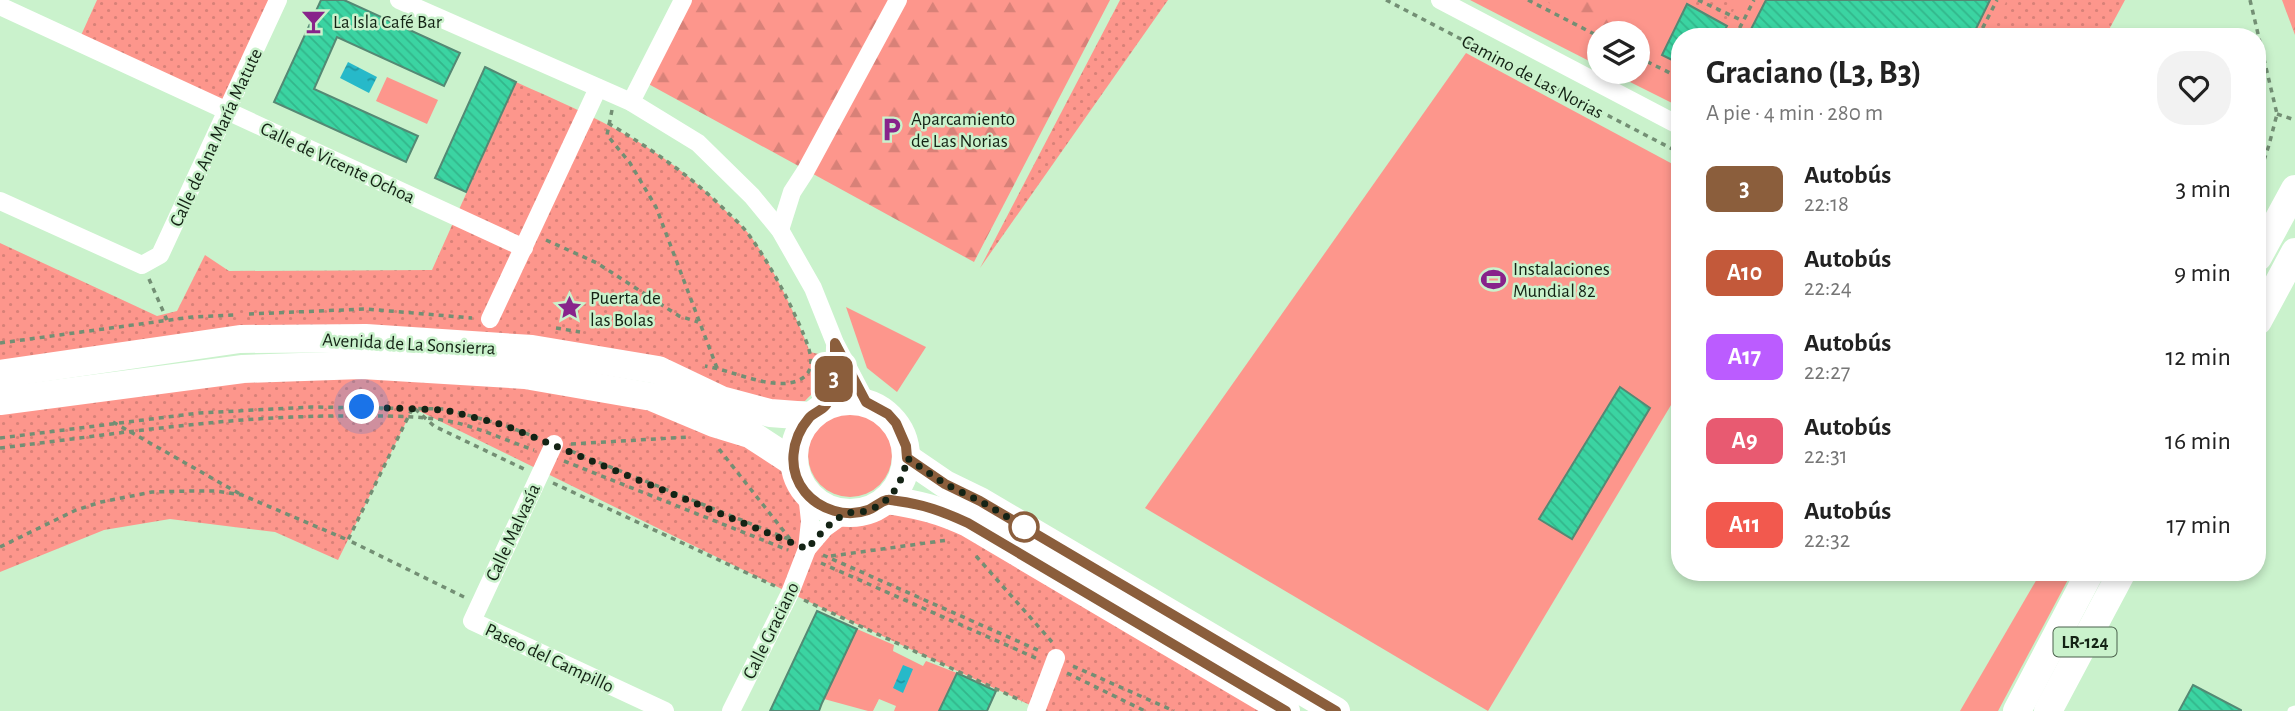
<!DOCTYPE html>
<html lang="es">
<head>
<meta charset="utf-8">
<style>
  body { margin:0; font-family:"Alegreya Sans",sans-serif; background:#f2f2f2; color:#222; height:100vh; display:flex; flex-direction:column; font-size:26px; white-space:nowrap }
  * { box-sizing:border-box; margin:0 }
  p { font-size:23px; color:#767676 }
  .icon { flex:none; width:38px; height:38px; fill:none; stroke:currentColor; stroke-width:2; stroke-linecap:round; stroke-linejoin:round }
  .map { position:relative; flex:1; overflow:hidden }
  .side { position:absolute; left:1671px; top:28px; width:595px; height:553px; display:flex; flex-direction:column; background:#fff; border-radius:28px; box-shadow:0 4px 10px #0003 }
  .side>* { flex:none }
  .badge { padding:0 14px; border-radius:10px; font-size:24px; line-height:46px }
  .buttons { position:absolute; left:1587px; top:21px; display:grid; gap:14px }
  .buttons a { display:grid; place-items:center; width:63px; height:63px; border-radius:50%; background:#fff; box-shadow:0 4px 10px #0003; font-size:35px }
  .you { position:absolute; width:35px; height:35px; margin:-18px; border:5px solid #fff; border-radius:50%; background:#1a73e8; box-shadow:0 0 0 10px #1a73e833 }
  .map>.badge { position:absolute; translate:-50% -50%; box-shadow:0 0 0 4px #fff }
  .round { display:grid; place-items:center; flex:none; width:74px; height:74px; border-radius:28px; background:#f2f2f2 }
  .overview { display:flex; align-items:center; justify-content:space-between; height:119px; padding:0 35px }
  h1 { font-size:33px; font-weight:600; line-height:52px }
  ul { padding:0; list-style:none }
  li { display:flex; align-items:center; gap:21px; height:84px; padding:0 35px }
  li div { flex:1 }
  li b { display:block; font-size:26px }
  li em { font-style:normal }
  li .badge { min-width:77px; font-weight:700; text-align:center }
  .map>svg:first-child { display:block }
  .green { fill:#fd968c }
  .forest { fill:url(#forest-firs) }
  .park { fill:url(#park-dots) }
  .water { fill:url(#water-ripples) }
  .building { fill:url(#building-back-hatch); stroke:#548974; stroke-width:2 }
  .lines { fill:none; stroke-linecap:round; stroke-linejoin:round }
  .path { stroke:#738f74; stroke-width:3.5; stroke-dasharray:5 5; stroke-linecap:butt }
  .lane { stroke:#fff; stroke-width:9 }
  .street { stroke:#fff; stroke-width:18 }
  .primary { stroke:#fff; stroke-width:28 }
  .line-casing { stroke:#fff; stroke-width:16 }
  .line { stroke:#8b5e3c; stroke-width:10 }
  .walk { stroke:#142315; stroke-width:7; stroke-dasharray:0 12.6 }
  .stop-dot { fill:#fff; stroke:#8b5e3c; stroke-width:3.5 }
  .labels { text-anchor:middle; stroke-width:5; stroke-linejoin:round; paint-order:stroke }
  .shield { fill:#caf2cc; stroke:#4b614c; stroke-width:2 }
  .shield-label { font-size:18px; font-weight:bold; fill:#142315 }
  .poi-label { font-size:19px; fill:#142315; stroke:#caf2cc; text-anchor:start }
  .street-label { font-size:19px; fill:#142315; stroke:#caf2cc }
</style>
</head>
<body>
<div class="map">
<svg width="2295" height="711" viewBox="0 0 2295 711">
  <defs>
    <pattern id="forest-firs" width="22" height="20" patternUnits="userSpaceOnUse" patternTransform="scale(1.75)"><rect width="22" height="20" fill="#fd968c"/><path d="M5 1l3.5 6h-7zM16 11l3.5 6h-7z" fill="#d88178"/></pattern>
    <pattern id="park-dots" width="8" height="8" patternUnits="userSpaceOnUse" patternTransform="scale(1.75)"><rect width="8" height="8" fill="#fd968c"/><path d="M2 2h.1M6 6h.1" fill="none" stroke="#d88178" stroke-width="1.8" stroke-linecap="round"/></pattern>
    <pattern id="water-ripples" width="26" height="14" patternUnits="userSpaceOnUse" patternTransform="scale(1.75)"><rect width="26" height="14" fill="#27b9c9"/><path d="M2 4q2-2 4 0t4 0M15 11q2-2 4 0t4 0" fill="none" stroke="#2096a2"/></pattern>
    <pattern id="building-back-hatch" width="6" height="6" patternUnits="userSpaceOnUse" patternTransform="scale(1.75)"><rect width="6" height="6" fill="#3bd4a2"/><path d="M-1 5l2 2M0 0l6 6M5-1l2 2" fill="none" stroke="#33b68b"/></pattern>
  </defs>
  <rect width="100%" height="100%" fill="#caf2cc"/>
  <g class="green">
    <path d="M1470,0H2028L2008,37H1680V107L1610,72H1638V33H1600L1599,66Z"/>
    <path d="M1466,53L1680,168V390L1488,711L1145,508Z"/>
    <path d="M387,77L438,100L427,124L376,101Z"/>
    <path d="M846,307L926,347L897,392L867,368Z"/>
    <circle cx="850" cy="455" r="42"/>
    <path d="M2041,572H2072L1998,711H1960Z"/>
    <path d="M857,629L894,645L893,651L923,666L926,661L957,673L939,711H894L896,706L879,699L873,711H868L824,699Z"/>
  </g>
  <g class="forest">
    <path d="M684,0H1110L974,262L643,81Z"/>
    <path d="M1543,0H1625L1607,33Z"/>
    <path d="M2282,0H2295V35Z"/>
  </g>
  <g class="park">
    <path d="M97,0H278L227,111L78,42Z"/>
    <path d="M1121,0H1168L980,268L1120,0Z"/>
    <path d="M1687,0H1739L1728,21Z"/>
    <path d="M2007,0H2125L2105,37H1989Z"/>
    <path d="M516,82C596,118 659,144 722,207C730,216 741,224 748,233C773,265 796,316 810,352L827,356C825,378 821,385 805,401L781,402L366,338L0,375V243L157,316L177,311L205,255L229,271L432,270Z"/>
    <path d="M243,369L652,397L793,462L807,494L808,547L846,513L867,511L877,506L919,504L1286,711H1043L790,593L413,408L338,560L275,532L170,519L104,530L0,572V401Z"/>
  </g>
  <g class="water">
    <path d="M348,62L377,77L369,93L340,78Z"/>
    <path d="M903,665L913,669L903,693L893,688Z"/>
  </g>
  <g class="building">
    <path d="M321,0H344L460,53L444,86L337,37L314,89L418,136L406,162L274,102Z"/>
    <path d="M1766,0H1990L1972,37H1747Z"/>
    <path d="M1687,4L1727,26L1721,37H1680V64L1662,55Z"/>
    <path d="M485,67L516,82L466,192L435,178Z"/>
    <path d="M1620,387L1650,408L1572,539L1539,519Z"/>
    <path d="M817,611L857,629L822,703L819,711H770Z"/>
    <path d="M957,673L996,691L987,711H939Z"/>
    <path d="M2193,685L2241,710V711H2179Z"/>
  </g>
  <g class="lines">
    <g class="path">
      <path d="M1386,0L1680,153"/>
      <path d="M1528,0L1600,37"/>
      <path d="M1698,0L1743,21"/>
      <path d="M2250,0L2277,114L2269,145L2258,179"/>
      <path d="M1735,37L1754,0"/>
      <path d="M1978,37L1997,0"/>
      <path d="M1638,57L1680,78"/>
      <path d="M612,110L607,135L630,163L656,207L717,368"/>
      <path d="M2277,114L2295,120"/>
      <path d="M608,123C651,149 687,173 723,208C732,217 742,225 749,235C770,264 789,300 803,333C809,348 819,371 799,380C774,392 732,370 705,366"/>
      <path d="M546,240L597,263L679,316L698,322"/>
      <path d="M149,279L167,320"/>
      <path d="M249,314L366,309L472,318"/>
      <path d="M556,328L580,332"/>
      <path d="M0,343L192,317L235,315"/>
      <path d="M113,422L240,494"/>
      <path d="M0,438L199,413L311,407L445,409L504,425L538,438"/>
      <path d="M571,444L689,437"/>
      <path d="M0,448C117,434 233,415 351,416C384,416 420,415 453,422C480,428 507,441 534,450"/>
      <path d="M719,449L790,539"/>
      <path d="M571,451L791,540"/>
      <path d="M564,461L788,550"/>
      <path d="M553,483L775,586"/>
      <path d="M0,547L76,510L101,502L152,492L193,491H216L242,495L348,540"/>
      <path d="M823,555L1040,651"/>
      <path d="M831,556L948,540"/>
      <path d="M976,556L1052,642"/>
      <path d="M821,563L1038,659"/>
      <path d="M464,597L348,540L413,407L434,426L524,469"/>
      <path d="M804,600L1022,701"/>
      <path d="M1073,666L1174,711"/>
      <path d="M1067,673L1145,711"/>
    </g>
    <path class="lane" d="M2292,711L2295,710"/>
    <g class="street">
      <path d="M399,0L631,102L698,143L752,196L780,230L813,288L835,343L866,402"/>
      <path d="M1440,0L1680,126"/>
      <path d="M0,6L524,248"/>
      <path d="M631,102L683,0"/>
      <path d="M0,201L142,265L160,255L278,0"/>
      <path d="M780,230L792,192L805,172L898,0"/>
      <path d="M490,319L598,88"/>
      <path d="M826,405L834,378L835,347"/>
      <path d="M554,444L472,621L665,711"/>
      <path d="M807,549L825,528L846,513"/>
      <path d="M731,711L790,593L807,549L810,521L807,494"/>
      <path d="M1036,711L1056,658"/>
    </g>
    <g class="primary">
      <path d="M2258,257L2295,189"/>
      <path d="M2258,321L2295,252"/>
      <path d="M0,374L240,339L366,338L532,349L658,370L721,400L770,413L810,416"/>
      <circle cx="850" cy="457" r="56"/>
      <path d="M0,401L243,369L362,365L525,375L652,397L714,423L750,434L793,462"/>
      <path d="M907,458L945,484L980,501L1336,711"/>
      <path d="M886,500C917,504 941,510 968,523L1286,711"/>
      <path d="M2017,711L2090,572"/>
      <path d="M2048,711L2122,572"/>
    </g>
  </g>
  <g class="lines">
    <defs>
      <path id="line" d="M1286,711L968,523C944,512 923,504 897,501C894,501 890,499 887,500C881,501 874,508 868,510C846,518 820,510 805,492C787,470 791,439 809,418C813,413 821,411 825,406C836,394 835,359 835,343L866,402L888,414L896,423L906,446L907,458L945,484L980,501L1336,711"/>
    </defs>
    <use href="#line" class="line-casing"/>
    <use href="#line" class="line"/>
    <path class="walk" d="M362,407L445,410L504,425L807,549C818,537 829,522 844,515C850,511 858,513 865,511C891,504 903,482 907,458L945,484L980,501L1028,529L1024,527"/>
  </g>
  <defs>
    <symbol id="bar-bare" viewBox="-9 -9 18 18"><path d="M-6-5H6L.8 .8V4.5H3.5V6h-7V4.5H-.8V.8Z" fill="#88238b" stroke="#caf2cc" stroke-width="2.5" paint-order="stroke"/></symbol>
    <symbol id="parking-bare" viewBox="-9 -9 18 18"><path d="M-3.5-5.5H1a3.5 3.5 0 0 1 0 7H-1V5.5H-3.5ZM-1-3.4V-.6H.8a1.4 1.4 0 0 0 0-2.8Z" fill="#88238b" stroke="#caf2cc" stroke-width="2.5" paint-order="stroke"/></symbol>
    <symbol id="stadium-bare" viewBox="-9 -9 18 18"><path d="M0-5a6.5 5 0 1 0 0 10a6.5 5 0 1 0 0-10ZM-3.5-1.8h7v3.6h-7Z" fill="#88238b" stroke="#caf2cc" stroke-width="2.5" paint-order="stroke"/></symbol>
    <symbol id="sight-bare" viewBox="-9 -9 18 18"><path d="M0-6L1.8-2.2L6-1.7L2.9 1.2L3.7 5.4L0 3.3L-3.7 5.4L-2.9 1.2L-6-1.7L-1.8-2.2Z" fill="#88238b" stroke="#caf2cc" stroke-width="2.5" paint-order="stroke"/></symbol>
  </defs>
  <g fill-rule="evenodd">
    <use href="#bar-bare" x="296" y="4" width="35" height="35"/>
    <use href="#parking-bare" x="874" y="112" width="35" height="35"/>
    <use href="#stadium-bare" x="1476" y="262" width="35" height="35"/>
    <use href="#sight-bare" x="552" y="290" width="35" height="35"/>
  </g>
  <circle class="stop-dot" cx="1024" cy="527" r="14"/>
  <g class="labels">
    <rect class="shield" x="2053.5" y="627.5" width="63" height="29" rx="5"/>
    <g class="shield-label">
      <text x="2085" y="648">LR-124</text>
    </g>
    <g class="poi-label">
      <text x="333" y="28">La Isla Café Bar</text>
      <text x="911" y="125">Aparcamiento<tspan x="911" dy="22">de Las Norias</tspan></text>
      <text x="1513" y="275">Instalaciones<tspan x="1513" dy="22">Mundial 82</tspan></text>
      <text x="590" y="304">Puerta de<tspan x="590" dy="22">las Bolas</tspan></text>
    </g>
    <g class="street-label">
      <text transform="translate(1533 76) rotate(28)" y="7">Camino de Las Norias</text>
      <text transform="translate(215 137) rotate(-65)" y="7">Calle de Ana María Matute</text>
      <text transform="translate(338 162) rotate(25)" y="7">Calle de Vicente Ochoa</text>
      <text transform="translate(409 343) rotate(3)" y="7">Avenida de La Sonsierra</text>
      <text transform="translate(512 532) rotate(-65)" y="7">Calle Malvasía</text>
      <text transform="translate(770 630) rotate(-64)" y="7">Calle Graciano</text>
      <text transform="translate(550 657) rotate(25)" y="7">Paseo del Campillo</text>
    </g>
  </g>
</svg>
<div class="buttons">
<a><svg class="icon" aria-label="layers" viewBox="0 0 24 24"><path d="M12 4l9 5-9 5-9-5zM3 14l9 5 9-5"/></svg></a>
</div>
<div class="you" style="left:362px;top:407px"></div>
<b class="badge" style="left:834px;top:379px;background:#8b5e3c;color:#fff">3</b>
<section class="side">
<div class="overview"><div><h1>Graciano (L3, B3)</h1><p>A pie · 4 min · 280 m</p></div><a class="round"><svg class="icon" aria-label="heart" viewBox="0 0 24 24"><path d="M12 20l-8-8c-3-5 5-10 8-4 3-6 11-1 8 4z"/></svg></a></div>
<ul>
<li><span class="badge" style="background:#8b5e3c;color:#fff">3</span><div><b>Autobús</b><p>22:18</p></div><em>3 min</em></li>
<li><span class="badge" style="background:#c3593a;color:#fff">A10</span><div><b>Autobús</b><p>22:24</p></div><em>9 min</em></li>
<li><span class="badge" style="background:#bb5cff;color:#fff">A17</span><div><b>Autobús</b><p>22:27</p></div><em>12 min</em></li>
<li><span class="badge" style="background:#e85a71;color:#fff">A9</span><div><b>Autobús</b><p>22:31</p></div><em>16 min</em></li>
<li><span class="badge" style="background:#f2594e;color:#fff">A11</span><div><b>Autobús</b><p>22:32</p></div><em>17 min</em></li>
</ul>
</section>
</div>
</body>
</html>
